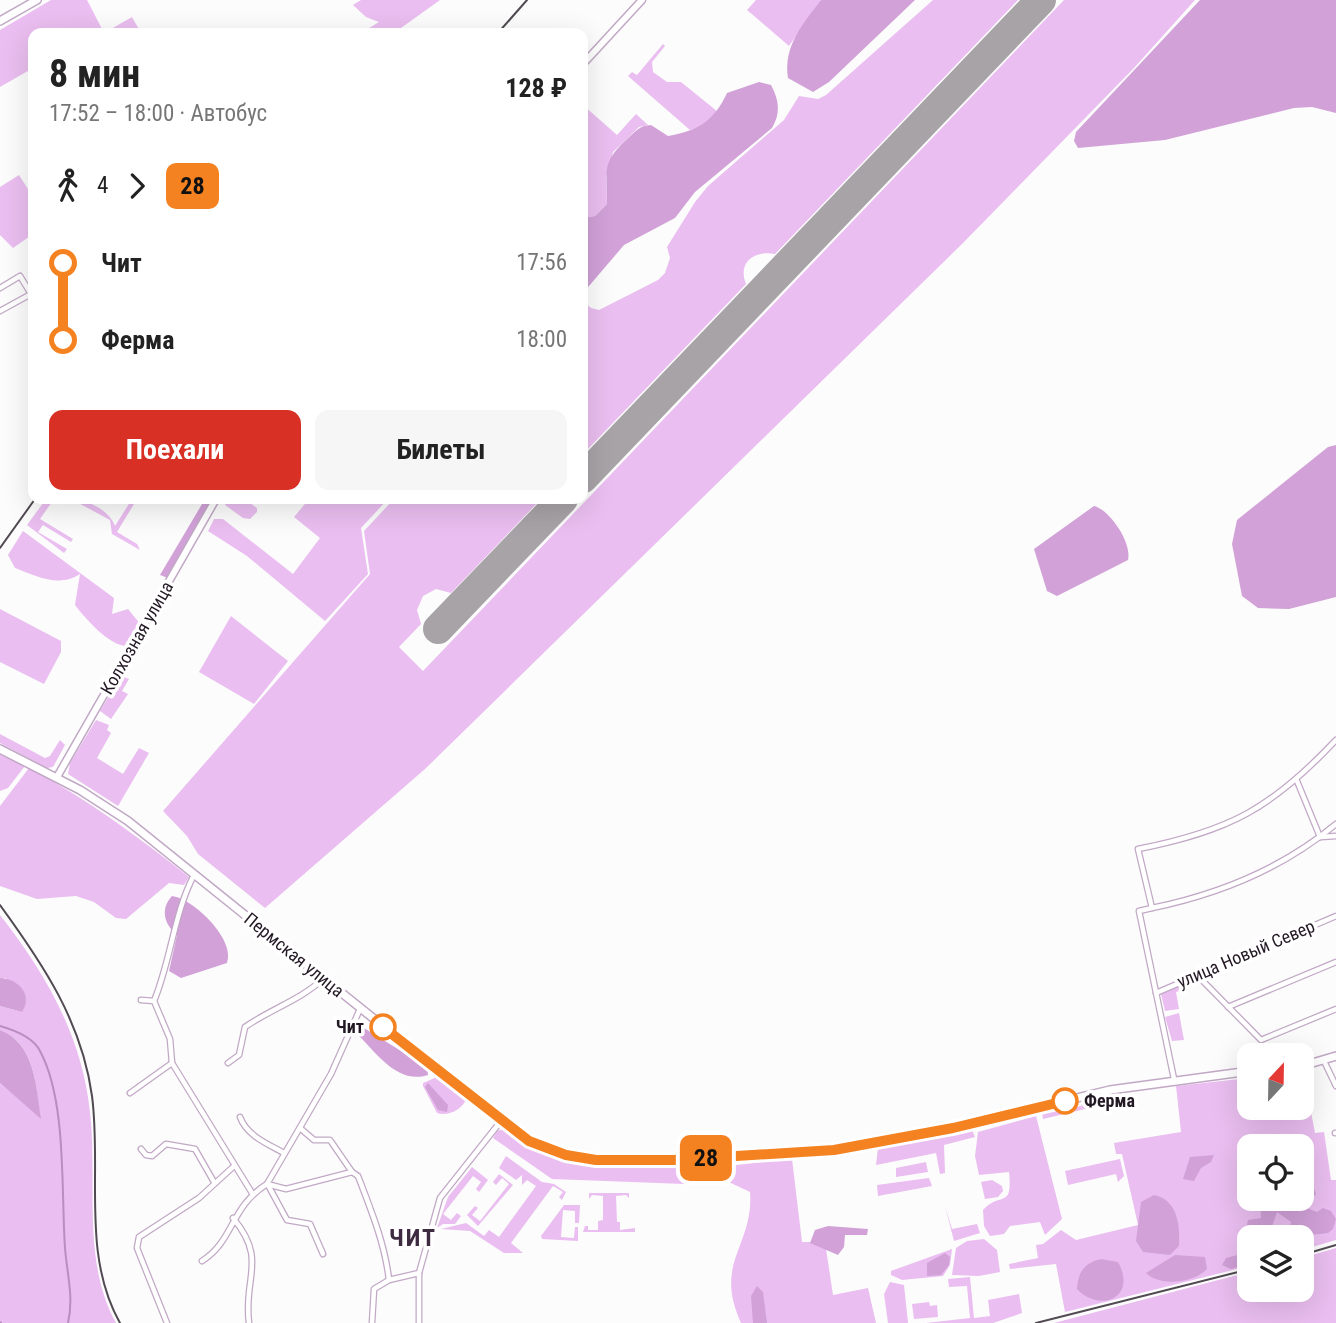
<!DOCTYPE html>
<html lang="ru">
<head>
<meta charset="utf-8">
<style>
  body { margin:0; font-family:"Roboto Condensed",sans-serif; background:#f6f6f6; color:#222; height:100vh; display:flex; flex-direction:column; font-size:26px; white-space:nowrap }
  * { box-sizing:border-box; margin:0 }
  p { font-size:23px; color:#767676 }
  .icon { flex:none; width:38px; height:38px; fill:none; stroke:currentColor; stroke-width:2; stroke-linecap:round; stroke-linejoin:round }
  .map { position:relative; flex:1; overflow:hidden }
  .details { position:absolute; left:28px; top:28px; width:560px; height:476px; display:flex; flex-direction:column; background:#fff; border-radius:14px; box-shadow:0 7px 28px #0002 }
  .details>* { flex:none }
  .badge { padding:0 14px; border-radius:10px; font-size:24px; line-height:46px }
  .needle { width:46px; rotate:22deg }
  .tools { position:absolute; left:1237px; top:1043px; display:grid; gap:14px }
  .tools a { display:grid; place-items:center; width:77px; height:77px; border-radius:14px; background:#fff; box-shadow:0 7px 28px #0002; font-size:35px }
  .map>.badge { position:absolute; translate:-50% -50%; box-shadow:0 0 0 4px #fff }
  .legs { display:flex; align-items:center; gap:10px; height:77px; padding:0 21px; font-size:23px }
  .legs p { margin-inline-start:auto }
  .summary { display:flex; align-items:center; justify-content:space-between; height:119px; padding:0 21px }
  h1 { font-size:38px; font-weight:700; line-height:52px }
  .cta { display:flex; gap:14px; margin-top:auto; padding:14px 21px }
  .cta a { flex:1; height:80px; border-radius:14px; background:#d93025; color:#fff; font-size:28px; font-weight:700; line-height:80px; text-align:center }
  .cta a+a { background:#f6f6f6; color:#222 }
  ul { padding:0 21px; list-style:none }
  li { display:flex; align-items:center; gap:24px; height:77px; font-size:26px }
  li i { display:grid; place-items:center; width:10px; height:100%; margin:0 9px; background:currentColor }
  li i::after { content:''; width:18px; height:18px; margin:-9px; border:5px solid; border-radius:50%; background:#fff }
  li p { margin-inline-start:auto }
  li:first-child i { background:linear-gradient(#0000 50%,currentColor 0) }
  li:last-child i { background:linear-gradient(currentColor 50%,#0000 0) }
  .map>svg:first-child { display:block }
  .green { fill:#eabef0; fill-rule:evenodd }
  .forest { fill:#d1a1d8 }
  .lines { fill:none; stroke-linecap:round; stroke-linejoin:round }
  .stream { stroke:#ba8cc1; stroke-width:2 }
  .runway { stroke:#a7a3a7; stroke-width:30 }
  .street-casing { stroke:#c1a8c5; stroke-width:7 }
  .secondary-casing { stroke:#c1a8c5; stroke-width:9 }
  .primary-casing { stroke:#c1a8c5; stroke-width:10 }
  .street { stroke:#fff; stroke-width:4.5 }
  .secondary { stroke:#fff; stroke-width:6 }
  .primary { stroke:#fff; stroke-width:7 }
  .rail { stroke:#524a52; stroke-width:2 }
  .line-1-casing { stroke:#fff; stroke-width:16 }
  .line-1 { stroke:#f58220; stroke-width:10 }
  .stop-1-dot { fill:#fff; stroke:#f58220; stroke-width:3.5 }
  .labels { text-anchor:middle; stroke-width:7; stroke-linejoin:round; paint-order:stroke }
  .street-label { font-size:18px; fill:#231924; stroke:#fff }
  .stop-label { font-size:18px; font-weight:bold; fill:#231924; stroke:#fff; text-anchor:end }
  .district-label { font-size:24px; font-weight:bold; letter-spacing:2px; fill:#3e2a41; stroke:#fff }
</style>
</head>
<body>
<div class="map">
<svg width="1336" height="1323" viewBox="0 0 1336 1323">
  <rect width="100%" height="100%" fill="#fcfcfc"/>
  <g class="green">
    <path d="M51,0H87L102,29H111L132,17L141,33H33V68L0,87V30Z"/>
    <path d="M361,0H440L394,33H361L379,22L366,17L353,5Z"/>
    <path d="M756,0H821L789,46L747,10Z"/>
    <path d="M933,0H1018L775,254C755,250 737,262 746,284L588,449L583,446V301L591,308L599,310L658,280L665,273L670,258L667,247L695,202L708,186L784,120L799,96L818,99L826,95Z"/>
    <path d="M1064,0H1195L1134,68L962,244L425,769L265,908L198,854L187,836L163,811L370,574L364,531L394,499H541L451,593L436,589L423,596L417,610L421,624L399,647L423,671Z"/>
    <path d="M663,44L665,46L652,62L653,72L667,82H681L718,112L704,126L690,130L628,76L632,72L637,75Z"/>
    <path d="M583,105L617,135L636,114L648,125L639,127L613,152L606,177L607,204L595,216L583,218Z"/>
    <path d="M19,175L33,197V234L13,248L0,235V187Z"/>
    <path d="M46,499H54L40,519L73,539L71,542L43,525L38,532L67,549L64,553L27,525Z"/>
    <path d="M71,499C87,499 110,511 115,526L132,499H137L117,532L137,544L140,550L112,534L110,520Z"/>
    <path d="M225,499H244L257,508V512L250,519L243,518L225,505Z"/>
    <path d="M309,499H388L361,528L368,574L325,621L247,556L208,531L214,519H223L293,574L320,538L294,517Z"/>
    <path d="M23,531L114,598L112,614L128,609L141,625L128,646C110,647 86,619 75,605L80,574C59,588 36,576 15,568L8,555Z"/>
    <path d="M0,609L61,641V652L44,684L0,662Z"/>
    <path d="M231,616L288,661L254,704L199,672Z"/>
    <path d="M121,676L129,679L122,691L128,694L111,719L100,711Z"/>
    <path d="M96,720L109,725L107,730L111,733L97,758L123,774L139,748L149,753L118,806L68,774L70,763Z"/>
    <path d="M0,734L45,758L50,756L60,740L65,745L53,767L47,768L0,743Z"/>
    <path d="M0,753L25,766L8,788L0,791Z"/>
    <path d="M29,768C87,799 137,836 189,877L184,885L169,883L126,919L116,918L94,902L76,896L37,899L0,886V806Z"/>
    <path d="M0,915C46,974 82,1036 90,1112C98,1180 81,1260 116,1323H0V1083L40,1117C36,1085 35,1043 0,1030V1006L22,1012L6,978H0Z"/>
    <path d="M1179,986L1182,990L1176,992L1179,1009L1165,1011L1161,994Z"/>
    <path d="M1179,1013L1184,1040L1172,1041L1165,1017Z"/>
    <path d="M437,1077L466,1099C463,1109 448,1117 437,1113L423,1086V1083Z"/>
    <path d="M1249,1078L1250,1108H1284L1285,1116L1311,1112L1315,1133L1324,1132L1331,1180H1336V1240L1302,1250V1237H1250L1249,1266L1065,1312L1056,1264L1010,1269L1009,1264L1038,1258L1036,1245L1043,1244L1061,1230L1076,1240L1138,1225L1122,1154H1116L1114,1143L1181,1132L1176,1086ZM1250,1146H1302V1199H1250Z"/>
    <path d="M1103,1097L1106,1104L1043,1119L1042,1112L1081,1106L1085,1101Z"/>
    <path d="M1036,1116L1062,1219L1045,1235L1040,1222L1010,1226L1004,1234L990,1236L984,1226L983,1210C1000,1191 1013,1210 1009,1172L979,1175L975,1156L978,1132Z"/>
    <path d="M503,1129C516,1134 526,1146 540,1152C583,1170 633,1167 680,1166L684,1172V1184L552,1179L493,1138L497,1131Z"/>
    <path d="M972,1130L975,1137L944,1145L945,1173L940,1174L936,1153L876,1165L878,1148Z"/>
    <path d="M506,1156L542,1182L554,1184L566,1192L562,1200L559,1197L563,1192L553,1186L511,1243L523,1253H504L470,1231L441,1229L466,1223L484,1236L489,1230L499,1237L536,1186L527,1180L522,1185V1175L516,1180L499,1168Z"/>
    <path d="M792,1159L802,1242H825L833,1295L868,1288L876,1323H741C713,1262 754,1246 750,1192L716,1176L701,1174L699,1169Z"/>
    <path d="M1120,1159L1124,1176L1118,1182L1116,1174L1068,1185L1065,1171Z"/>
    <path d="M926,1162L928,1172L896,1177V1168Z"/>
    <path d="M472,1167L488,1180L479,1192L476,1189L481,1182L473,1176L443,1214L451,1220L457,1213L461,1216L455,1224H443L437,1228L448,1197Z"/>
    <path d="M499,1174L513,1185L478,1226L467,1215L475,1206L478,1208L472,1215L480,1221L509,1184L502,1178L496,1185L493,1182Z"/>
    <path d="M929,1178L932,1186L878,1196L877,1185Z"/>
    <path d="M992,1180L1002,1186L1003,1191L998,1197L985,1199L981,1182Z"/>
    <path d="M589,1193H629V1198L626,1195L616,1196L617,1222H620V1230L635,1228V1232H583L585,1226H588V1230H598V1221L603,1220V1196L592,1195L589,1199Z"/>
    <path d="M564,1205H580L579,1223H575V1211L563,1210L561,1237L574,1238L575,1227H578V1241L542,1239L541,1236Z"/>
    <path d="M945,1206L952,1229L977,1224L980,1233L954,1241Z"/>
    <path d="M984,1239L997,1250L1000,1272L979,1276L952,1275L956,1248L967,1241Z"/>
    <path d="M1336,1248V1323H1054L1249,1272L1250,1290H1302V1258Z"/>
    <path d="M952,1249L950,1265L943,1276L902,1280L891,1275V1271Z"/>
    <path d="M970,1277L974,1318L990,1316L988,1300L1019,1294L1022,1313L993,1323H926L970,1318L967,1286L949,1287L948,1279Z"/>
    <path d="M890,1282L904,1285L908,1323H888L884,1294Z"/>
    <path d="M929,1302L930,1306L937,1305L938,1317L914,1319L912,1304Z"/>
  </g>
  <g class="forest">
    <path d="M821,0H915L829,82L813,92L788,78C783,46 803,24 821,0Z"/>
    <path d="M1200,0H1336V113L1312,107L1294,108L1165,140L1078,148L1074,141L1076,132Z"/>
    <path d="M759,82L771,85C779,100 781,113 772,128L695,192L675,218L624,245L583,293V218L595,216L607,204C607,169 601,163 628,138C637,130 639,126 651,125L668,136C698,131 714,121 727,93Z"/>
    <path d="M1336,445V597L1289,609L1258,608L1242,596L1232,544L1237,520L1328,447Z"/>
    <path d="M205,499H213L168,578L160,575Z"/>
    <path d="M1094,506C1110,510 1132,543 1128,560L1057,596L1047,591L1034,549Z"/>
    <path d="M172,896C194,899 236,940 227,963L181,978L169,971L177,935C164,924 160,909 172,896Z"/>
    <path d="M0,978C19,979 33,995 22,1012L0,1006Z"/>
    <path d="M359,1025L427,1067L428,1075C397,1085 376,1052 357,1034Z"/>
    <path d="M0,1030C35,1043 36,1086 41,1119L0,1083Z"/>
    <path d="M428,1083L448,1105L447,1112L438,1110L425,1087Z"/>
    <path d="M1214,1155L1211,1162L1201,1168L1194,1181L1183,1179L1190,1157Z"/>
    <path d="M1302,1179L1312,1183L1316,1194L1307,1204L1309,1209L1317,1212L1323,1208L1331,1211L1336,1219L1333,1229L1328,1233L1293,1237L1289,1232L1291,1222L1277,1212L1270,1232L1266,1234L1247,1225L1248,1220L1261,1218L1260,1199H1302Z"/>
    <path d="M1154,1195C1178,1200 1180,1226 1179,1246L1170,1255L1143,1252L1136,1241L1141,1202Z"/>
    <path d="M828,1226L868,1229L867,1235H845L844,1247L838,1255L810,1243L815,1230Z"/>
    <path d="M1249,1252V1264L1231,1269L1222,1265L1226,1258Z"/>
    <path d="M945,1253L950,1257L949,1265L941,1275L927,1276V1263Z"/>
    <path d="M1175,1255L1205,1257L1207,1269C1194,1283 1160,1287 1146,1273Z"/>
    <path d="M1101,1259L1118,1262C1138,1298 1099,1313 1077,1289C1078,1272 1084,1263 1101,1259Z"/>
    <path d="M757,1286L763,1292L767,1323H753L751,1296Z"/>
  </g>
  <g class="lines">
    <g class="stream">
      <path d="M0,1026C14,1030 33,1037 40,1051C67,1101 61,1191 65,1248C67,1274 74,1297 68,1323"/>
      <path d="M0,1322L1,1323"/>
    </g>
    <g class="runway">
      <path d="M583,478L1041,0"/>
      <path d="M438,629L563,499"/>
    </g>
    <defs>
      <g id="street">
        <path d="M0,288L20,276L31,294L0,311"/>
        <path d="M1297,781L1320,837"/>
        <path d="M1321,837L1336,836"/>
        <path d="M1152,908C1220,894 1282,869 1336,824"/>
        <path d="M1197,975L1261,1040L1336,1009"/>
        <path d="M1156,993L1336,916"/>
        <path d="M141,1000L154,1001L170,1039L172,1063L252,1193"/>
        <path d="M154,1001C171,960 174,913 194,875"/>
        <path d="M1228,1007L1336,962"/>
        <path d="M1324,1061L1336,1086"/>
        <path d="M228,1063L239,1055L245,1027C271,1009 300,1000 323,979"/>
        <path d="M1174,1079L1139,911L1152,908L1138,849C1230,831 1272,808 1336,740"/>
        <path d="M130,1093L172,1063"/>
        <path d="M240,1117C247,1136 268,1144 284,1153"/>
        <path d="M1335,1133H1336"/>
        <path d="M141,1149L146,1155L152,1156L166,1144L195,1149L214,1182"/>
        <path d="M352,1172L358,1176C371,1210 385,1244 389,1280L374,1289L372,1323"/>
        <path d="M267,1184L286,1189L352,1172L330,1140H314L300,1128"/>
        <path d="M268,1185L287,1220L310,1224L323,1254"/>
        <path d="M233,1218C268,1260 243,1277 249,1323"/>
        <path d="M202,1261C234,1241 230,1207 267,1184L331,1074L360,1009"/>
        <path d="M389,1280L419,1273"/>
        <path d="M167,1323L137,1248L139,1237L199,1198L233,1167"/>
        <path d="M419,1323V1273L440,1198L501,1121"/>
      </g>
      <g id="secondary">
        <path d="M583,64L642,0"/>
        <path d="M57,777L216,499"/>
      </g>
      <g id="primary">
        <path d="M0,21L37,0"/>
        <path d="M0,749L80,790L128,821L501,1121L541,1147L596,1160L637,1161L810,1153L874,1144L953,1128L1110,1090L1250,1071"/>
        <path d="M1302,1066L1336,1056"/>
      </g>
    </defs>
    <use href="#street" class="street-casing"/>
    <use href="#secondary" class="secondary-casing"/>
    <use href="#primary" class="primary-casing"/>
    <use href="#street" class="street"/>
    <use href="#secondary" class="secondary"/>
    <use href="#primary" class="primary"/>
    <g class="rail">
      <path d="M498,33L527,0"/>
      <path d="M0,548L35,499"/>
      <path d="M0,905C43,964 82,1022 92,1096C102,1171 81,1254 120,1323"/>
      <path d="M1302,1255L1336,1245"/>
      <path d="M1036,1323L1250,1269"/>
    </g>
  </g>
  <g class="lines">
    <defs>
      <path id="line-1" d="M383,1027L529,1141L566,1155L596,1160H673L834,1150L953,1128L1065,1101"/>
    </defs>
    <use href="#line-1" class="line-1-casing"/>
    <use href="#line-1" class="line-1"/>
  </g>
  <g class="stop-1-dot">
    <circle cx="383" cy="1027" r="12"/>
    <circle cx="1065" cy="1101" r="12"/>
  </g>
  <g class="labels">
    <g class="street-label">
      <text transform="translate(137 638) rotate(-60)" y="6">Колхозная улица</text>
      <text transform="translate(1246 954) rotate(-23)" y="6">улица Новый Север</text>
      <text transform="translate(294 955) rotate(39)" y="6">Пермская улица</text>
    </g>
    <g class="stop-label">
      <text x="364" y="1033">Чит</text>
      <text x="1084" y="1107" text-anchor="start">Ферма</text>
    </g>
    <g class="district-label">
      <text x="413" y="1246">ЧИТ</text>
    </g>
  </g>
</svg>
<div class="tools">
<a><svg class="needle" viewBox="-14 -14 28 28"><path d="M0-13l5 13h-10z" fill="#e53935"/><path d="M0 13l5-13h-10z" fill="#767676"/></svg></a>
<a><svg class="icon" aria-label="locate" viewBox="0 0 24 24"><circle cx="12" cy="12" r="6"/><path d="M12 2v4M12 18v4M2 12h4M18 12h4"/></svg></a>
<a><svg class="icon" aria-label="layers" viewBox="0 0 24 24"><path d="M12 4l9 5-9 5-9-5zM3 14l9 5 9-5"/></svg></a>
</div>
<b class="badge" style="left:706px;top:1158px;background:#f58220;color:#111">28</b>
<section class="details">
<div class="summary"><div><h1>8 мин</h1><p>17:52 – 18:00 · Автобус</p></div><b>128 ₽</b></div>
<div class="legs"><svg class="icon" aria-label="walk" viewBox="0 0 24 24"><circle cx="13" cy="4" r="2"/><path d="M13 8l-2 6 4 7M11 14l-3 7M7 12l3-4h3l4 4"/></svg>4<svg class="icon" aria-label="forward" viewBox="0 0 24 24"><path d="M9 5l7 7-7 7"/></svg><b class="badge" style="background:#f58220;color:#111">28</b></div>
<ul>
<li><i style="color:#f58220"></i><b>Чит</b><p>17:56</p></li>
<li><i style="color:#f58220"></i><b>Ферма</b><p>18:00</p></li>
</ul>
<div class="cta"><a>Поехали</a><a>Билеты</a></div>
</section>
</div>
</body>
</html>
